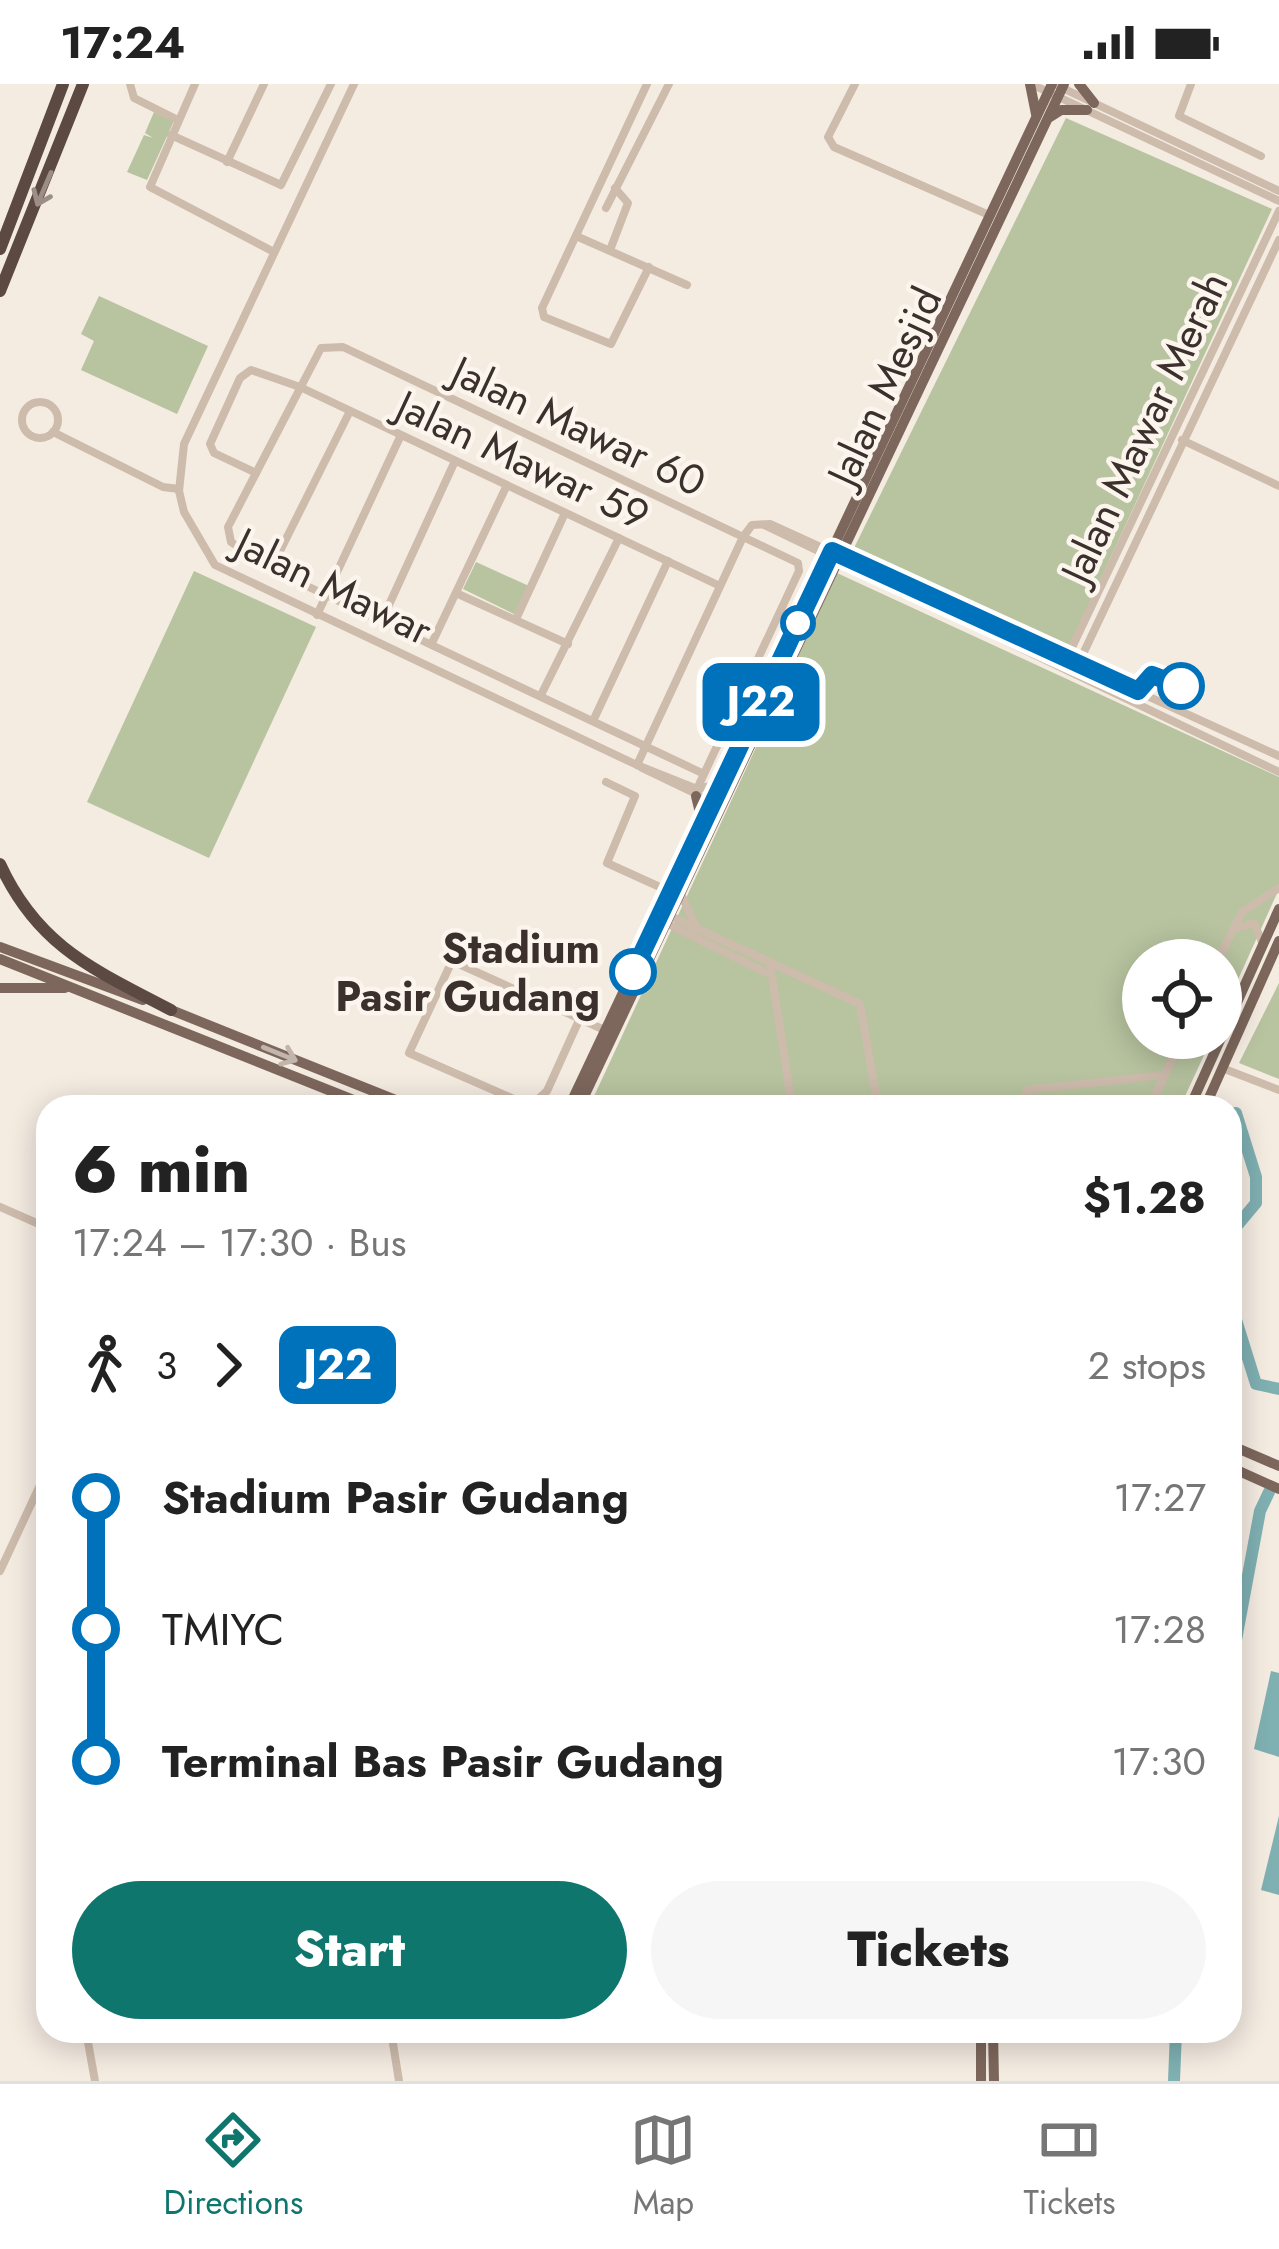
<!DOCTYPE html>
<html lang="en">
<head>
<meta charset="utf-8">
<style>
  body { margin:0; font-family:Jost,sans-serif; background:#f6f6f6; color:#222; height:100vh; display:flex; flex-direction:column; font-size:45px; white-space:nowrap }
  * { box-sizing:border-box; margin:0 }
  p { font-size:39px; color:#767676 }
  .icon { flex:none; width:66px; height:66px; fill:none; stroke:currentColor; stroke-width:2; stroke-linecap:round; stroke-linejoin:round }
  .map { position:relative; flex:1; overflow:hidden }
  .panel { position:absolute; left:36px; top:1011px; width:1206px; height:948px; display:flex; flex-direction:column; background:#fff; border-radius:36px; box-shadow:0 6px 30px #0003 }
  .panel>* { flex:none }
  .badge { padding:0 24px; border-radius:18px; font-size:42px; line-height:78px }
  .buttons { position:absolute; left:1122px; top:855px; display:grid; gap:24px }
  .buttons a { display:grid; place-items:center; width:120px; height:120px; border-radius:50%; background:#fff; box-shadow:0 6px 30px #0003; font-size:60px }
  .map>.badge { position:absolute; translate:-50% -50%; box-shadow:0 0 0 6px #fff }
  .legs { display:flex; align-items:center; gap:18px; height:132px; padding:0 36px; font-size:39px }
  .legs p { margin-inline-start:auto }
  .summary { display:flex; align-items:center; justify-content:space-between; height:204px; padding:0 36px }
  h1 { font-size:66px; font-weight:800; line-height:90px }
  .button { display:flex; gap:24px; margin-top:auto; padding:24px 36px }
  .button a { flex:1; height:138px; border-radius:72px; background:#0f766e; color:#fff; font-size:48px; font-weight:800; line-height:138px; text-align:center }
  .button a+a { background:#f6f6f6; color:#222 }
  ul { padding:0 36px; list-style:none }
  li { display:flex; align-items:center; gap:42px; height:132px; font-size:45px }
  li i { display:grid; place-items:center; width:18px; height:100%; margin:0 15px; background:currentColor }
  li i::after { content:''; width:30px; height:30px; margin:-15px; border:9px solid; border-radius:50%; background:#fff }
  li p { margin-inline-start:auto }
  li:first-child i { background:linear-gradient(#0000 50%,currentColor 0) }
  li:last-child i { background:linear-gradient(currentColor 50%,#0000 0) }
  .status { display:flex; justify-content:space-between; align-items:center; height:84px; padding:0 60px; background:#fff; direction:ltr }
  .status svg { height:33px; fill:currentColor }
  .dock { display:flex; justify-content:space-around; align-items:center; height:168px; border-top:3px solid #e0e0e0; background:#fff; font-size:33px; color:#767676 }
  .dock a { display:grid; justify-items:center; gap:6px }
  .dock .on { color:#0f766e }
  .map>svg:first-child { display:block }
  .green { fill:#b8c4a0 }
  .water { fill:#7fb0b2 }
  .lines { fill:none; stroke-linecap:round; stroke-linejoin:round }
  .river { stroke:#7fb0b2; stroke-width:12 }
  .minor { stroke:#cdbbac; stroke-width:8 }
  .major { stroke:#7d675c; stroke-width:10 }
  .highway { stroke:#5c4a42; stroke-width:12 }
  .oneway { stroke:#9c8e87 }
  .oneway2 { stroke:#c2b5ac }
  .line-1-casing { stroke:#fff; stroke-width:27 }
  .line-1 { stroke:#0072bc; stroke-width:18 }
  .stop-1-dot { fill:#fff; stroke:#0072bc; stroke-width:6 }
  .labels { text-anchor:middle; stroke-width:9; stroke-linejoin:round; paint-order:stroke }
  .street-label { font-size:42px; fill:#3b302b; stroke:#fbf5ee }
  .stop-label { font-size:42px; font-weight:bold; fill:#3b302b; stroke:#fbf5ee; text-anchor:end }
</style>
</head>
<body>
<div class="status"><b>17:24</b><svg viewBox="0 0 49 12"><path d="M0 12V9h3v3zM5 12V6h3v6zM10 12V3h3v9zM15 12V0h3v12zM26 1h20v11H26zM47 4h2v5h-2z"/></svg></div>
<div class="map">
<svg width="1279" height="1997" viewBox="0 0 1279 1997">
  <rect width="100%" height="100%" fill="#f4ebe1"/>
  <g class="green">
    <path d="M154,28L174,37L147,96L127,88L144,51L153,54L145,49Z"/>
    <path d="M1066,34L1272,125L1068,565L854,464Z"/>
    <path d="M99,212L208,262L177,330L81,286L94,257L81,250Z"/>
    <path d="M476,478L529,502L514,530L463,505Z"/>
    <path d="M194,487L316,543L209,774L87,718Z"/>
    <path d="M837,489L1279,693V805L1221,933V876H1143V954H1212L1180,1023H589Z"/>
    <path d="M1279,899V995L1239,979Z"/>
  </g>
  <g class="water">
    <path d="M1271,1587L1279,1589V1673L1254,1665Z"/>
    <path d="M1279,1732V1811L1261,1806Z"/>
  </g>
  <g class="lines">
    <g class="river">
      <path d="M1236,1029L1256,1093V1119L1230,1150L1232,1223L1256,1300L1279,1305"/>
      <path d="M1230,1588L1260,1427L1269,1408"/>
      <path d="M1174,1997L1176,1947"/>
    </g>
    <g class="minor">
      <path d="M130,0L134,14L178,36"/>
      <path d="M195,0L150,103L274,168"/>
      <path d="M354,0L184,360L179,407L184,428L215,481L637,681L697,705L719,700"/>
      <path d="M647,0L542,224L544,233L611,260L649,183"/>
      <path d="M855,0L828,53L834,63L989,131"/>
      <path d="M1031,0L1279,117"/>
      <path d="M1191,0L1179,32L1261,72"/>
      <path d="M1058,2L1279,107"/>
      <path d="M171,51L281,101L331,0"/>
      <path d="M227,78L264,0"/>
      <path d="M606,124L669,0"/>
      <path d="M576,152L687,201"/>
      <path d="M610,166L628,119L615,104"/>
      <circle cx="40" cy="336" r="18"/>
      <path d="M53,348L163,403L179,405"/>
      <path d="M1182,356L1279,402"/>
      <path d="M256,389L214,369L210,360L240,294L251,286L300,303L720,502"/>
      <path d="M764,441L1279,688"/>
      <path d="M271,485L350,327"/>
      <path d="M456,509L568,560"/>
      <path d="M317,531L401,351"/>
      <path d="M516,535L565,429"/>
      <path d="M382,536L455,377"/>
      <path d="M432,559L507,401"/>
      <path d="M1066,576L1279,127"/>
      <path d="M1074,589L1279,156"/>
      <path d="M541,611L619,454"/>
      <path d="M593,637L668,477"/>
      <path d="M637,681L743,453L752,441L770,440L1279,672"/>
      <path d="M642,684L715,719"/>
      <path d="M606,698L635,712L607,779L673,809"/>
      <path d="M697,705L704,690L799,487L798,479L343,263L321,264L228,443L231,458L271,485L704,690"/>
      <path d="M681,810L697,845"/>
      <path d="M668,831L860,920L878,1023"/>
      <path d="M666,839L771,891"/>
      <path d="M1233,845L1254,839L1262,858"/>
      <path d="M1218,876L1242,828L1279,804"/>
      <path d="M770,879L792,1023"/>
      <path d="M580,934L547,1007L535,1018L516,1016L409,969L452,877L609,948"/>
      <path d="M1222,984L1279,1006"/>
      <path d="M980,1023L1021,1018L1028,1006L1164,991"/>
      <path d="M1150,1023L1182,954"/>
      <path d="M0,1123L48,1144"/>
      <path d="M0,1487L48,1384"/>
      <path d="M86,1947L95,1997"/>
      <path d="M391,1947L399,1997"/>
    </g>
    <g class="major">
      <path d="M1030,0L1036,30"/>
      <path d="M1079,0L1094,19"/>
      <path d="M1050,33L1061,26H1087"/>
      <path d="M696,712L702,737"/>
      <path d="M0,863L143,916"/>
      <path d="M0,875L371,1023"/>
      <path d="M0,904H65"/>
      <path d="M166,924L413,1023"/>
      <path d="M1221,954L1279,825"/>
      <path d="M569,1023L1052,0"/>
      <path d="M579,1023L1064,0"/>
      <path d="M1190,1023L1221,954"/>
      <path d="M1205,1023L1279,857"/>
      <path d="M1230,1361L1279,1382"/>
      <path d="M1230,1383L1279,1405"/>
      <path d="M993,1947L994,1997"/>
      <path d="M981,1997V1947"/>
    </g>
    <g class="highway">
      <path d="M0,165L63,0"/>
      <path d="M0,207L83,0"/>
      <path d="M0,780C38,863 95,886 171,926"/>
    </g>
  </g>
  <defs><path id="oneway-shaft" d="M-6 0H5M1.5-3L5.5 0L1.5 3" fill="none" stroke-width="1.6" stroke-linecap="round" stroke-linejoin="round" transform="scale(3)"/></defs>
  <use class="oneway" href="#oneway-shaft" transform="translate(44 105) rotate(113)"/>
  <use class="oneway2" href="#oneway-shaft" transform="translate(280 970) rotate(22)"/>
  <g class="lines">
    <defs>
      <path id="line-1" d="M633,888L832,467L1138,607L1152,591L1181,602"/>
    </defs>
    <use href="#line-1" class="line-1-casing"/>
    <use href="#line-1" class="line-1"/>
  </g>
  <g class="stop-1-dot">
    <circle cx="798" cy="539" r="15"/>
    <circle cx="1181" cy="602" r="21"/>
    <circle cx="633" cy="888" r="21"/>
  </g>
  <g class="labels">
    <g class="street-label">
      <text transform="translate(884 302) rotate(-65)" y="15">Jalan Mesjid</text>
      <text transform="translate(579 342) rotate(25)" y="15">Jalan Mawar 60</text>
      <text transform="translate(1144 343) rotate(-65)" y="15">Jalan Mawar Merah</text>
      <text transform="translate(523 376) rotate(25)" y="15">Jalan Mawar 59</text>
      <text transform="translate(334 502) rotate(26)" y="15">Jalan Mawar</text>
    </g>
    <g class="stop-label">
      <text x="600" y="879">Stadium<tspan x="600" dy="48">Pasir Gudang</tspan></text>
    </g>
  </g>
</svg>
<div class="buttons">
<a><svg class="icon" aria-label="locate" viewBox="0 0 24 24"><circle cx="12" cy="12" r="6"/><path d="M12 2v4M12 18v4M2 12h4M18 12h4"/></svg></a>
</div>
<b class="badge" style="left:761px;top:618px;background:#0072bc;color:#fff">J22</b>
<section class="panel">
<div class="summary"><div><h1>6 min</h1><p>17:24 – 17:30 · Bus</p></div><b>$1.28</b></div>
<div class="legs"><svg class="icon" aria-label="walk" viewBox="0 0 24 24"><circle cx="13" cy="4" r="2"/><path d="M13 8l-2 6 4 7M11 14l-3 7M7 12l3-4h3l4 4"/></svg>3<svg class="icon" aria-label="forward" viewBox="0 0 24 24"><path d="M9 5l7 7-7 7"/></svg><b class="badge" style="background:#0072bc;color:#fff">J22</b><p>2 stops</p></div>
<ul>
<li><i style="color:#0072bc"></i><b>Stadium Pasir Gudang</b><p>17:27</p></li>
<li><i style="color:#0072bc"></i><span>TMIYC</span><p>17:28</p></li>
<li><i style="color:#0072bc"></i><b>Terminal Bas Pasir Gudang</b><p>17:30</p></li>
</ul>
<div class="button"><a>Start</a><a>Tickets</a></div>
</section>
</div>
<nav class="dock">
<a class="on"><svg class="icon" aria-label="directions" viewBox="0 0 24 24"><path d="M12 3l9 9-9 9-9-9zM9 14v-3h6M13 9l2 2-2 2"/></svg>Directions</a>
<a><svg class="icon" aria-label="map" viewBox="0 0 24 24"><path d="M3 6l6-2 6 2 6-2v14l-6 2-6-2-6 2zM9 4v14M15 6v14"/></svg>Map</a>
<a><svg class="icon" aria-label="tickets" viewBox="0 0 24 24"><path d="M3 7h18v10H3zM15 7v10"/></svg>Tickets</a>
</nav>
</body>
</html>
